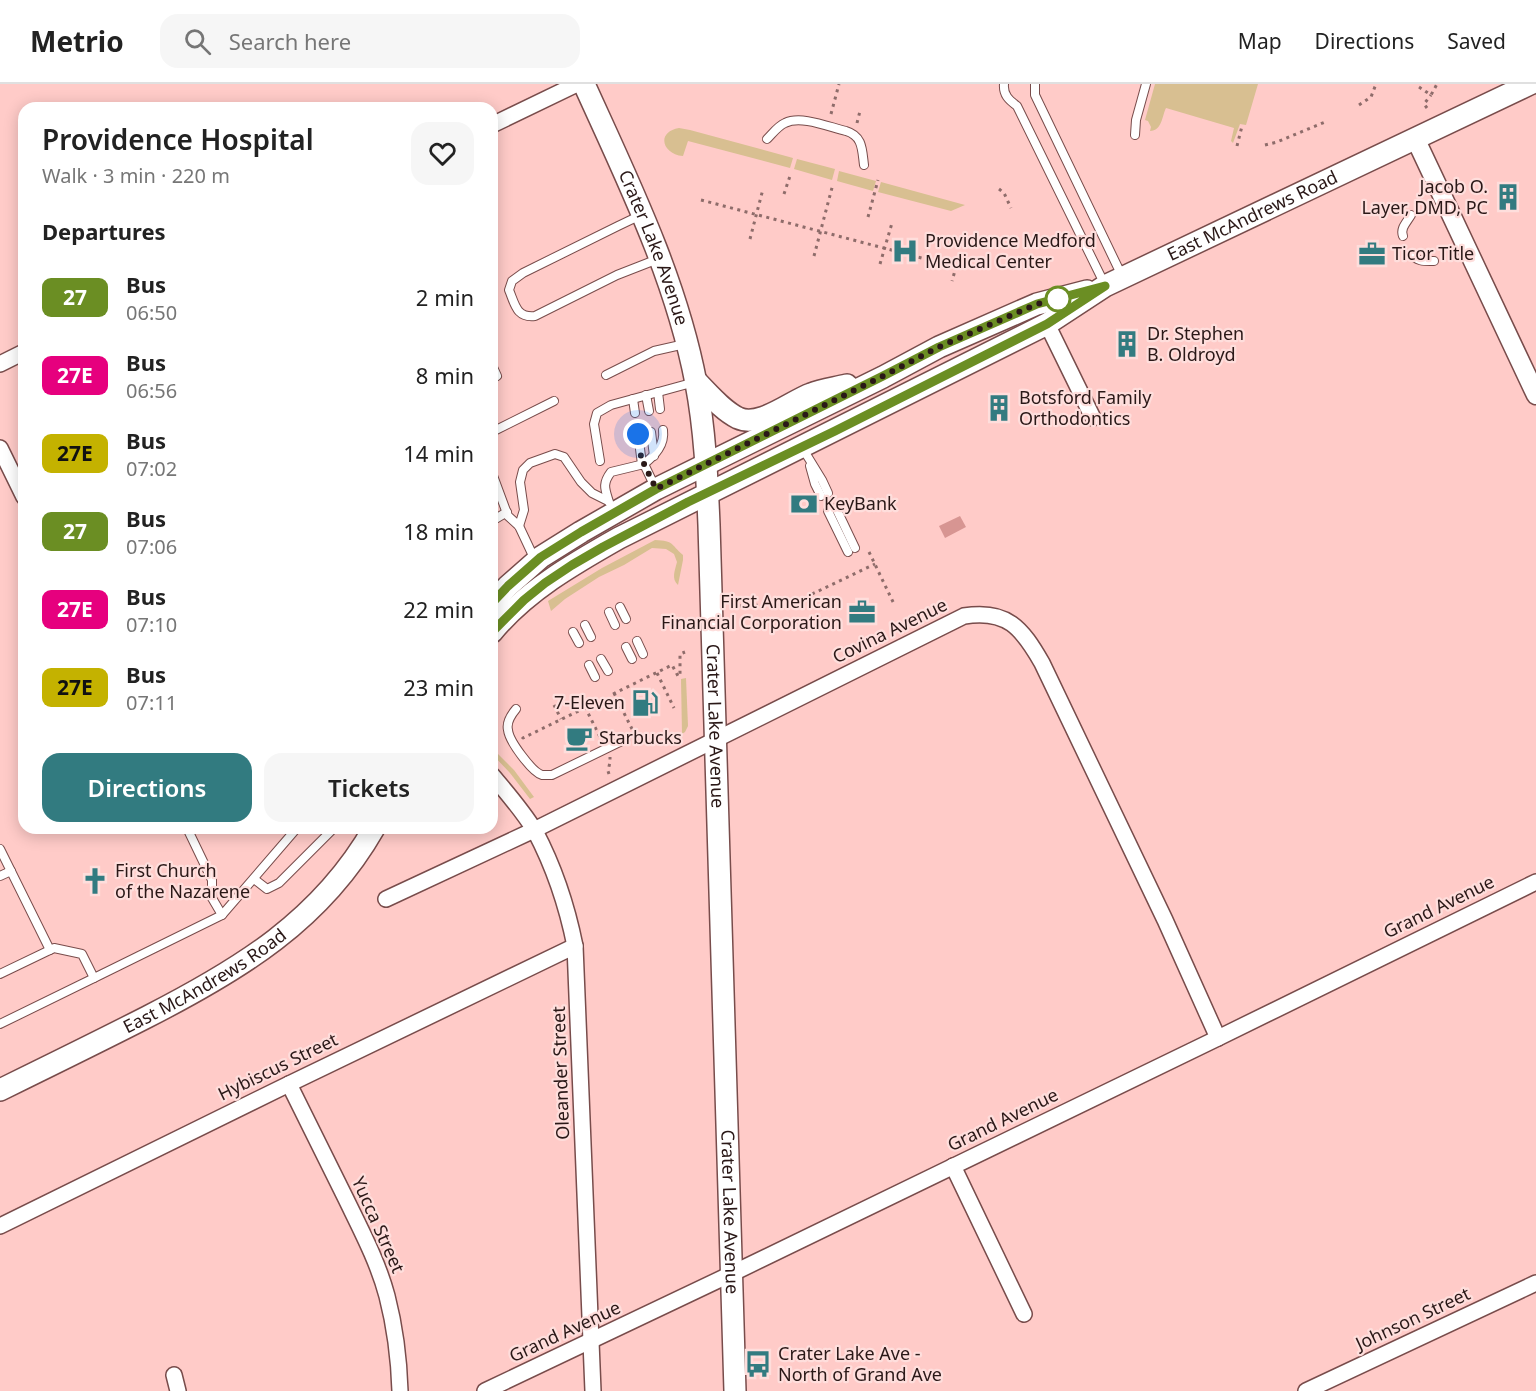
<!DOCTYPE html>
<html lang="en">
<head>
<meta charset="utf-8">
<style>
  body { margin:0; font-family:"Noto Sans",sans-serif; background:#f6f6f6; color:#222; height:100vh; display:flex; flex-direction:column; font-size:22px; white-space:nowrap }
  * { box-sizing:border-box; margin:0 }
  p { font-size:20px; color:#767676 }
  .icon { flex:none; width:33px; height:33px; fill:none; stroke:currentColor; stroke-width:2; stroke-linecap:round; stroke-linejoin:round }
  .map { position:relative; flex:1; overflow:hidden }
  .side { position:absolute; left:18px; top:18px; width:480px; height:732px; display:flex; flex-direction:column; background:#fff; border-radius:18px; box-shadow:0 3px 15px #0003 }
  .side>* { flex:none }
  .badge { padding:0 12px; border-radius:9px; font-size:21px; line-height:39px }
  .you { position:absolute; width:30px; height:30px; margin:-15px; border:4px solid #fff; border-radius:50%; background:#1a73e8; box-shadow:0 0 0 9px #1a73e833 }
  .map>.badge { position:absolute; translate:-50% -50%; box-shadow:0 0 0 3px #fff }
  h2 { padding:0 24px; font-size:22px; line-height:54px }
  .round { display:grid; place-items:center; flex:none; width:63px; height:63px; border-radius:18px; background:#f6f6f6 }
  .head { display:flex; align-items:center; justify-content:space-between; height:102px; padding:0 24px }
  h1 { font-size:28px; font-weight:600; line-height:45px }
  .cta { display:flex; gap:12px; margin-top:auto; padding:12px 24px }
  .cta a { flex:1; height:69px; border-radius:18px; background:#327b80; color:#fff; font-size:24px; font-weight:600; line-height:69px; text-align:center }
  .cta a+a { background:#f6f6f6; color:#222 }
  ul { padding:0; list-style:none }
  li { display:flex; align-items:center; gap:18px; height:78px; padding:0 24px }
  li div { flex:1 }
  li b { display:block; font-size:22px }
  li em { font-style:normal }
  li .badge { min-width:66px; font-weight:700; text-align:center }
  header { display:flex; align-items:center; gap:36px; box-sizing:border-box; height:84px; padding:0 30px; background:#fff; border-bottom:2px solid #e0e0e0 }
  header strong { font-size:28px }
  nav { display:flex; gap:33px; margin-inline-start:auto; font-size:21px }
  .search { width:420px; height:54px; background:#f6f6f6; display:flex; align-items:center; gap:15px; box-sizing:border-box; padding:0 21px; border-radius:18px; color:#767676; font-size:22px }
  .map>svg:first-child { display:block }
  .green { fill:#d8bf91 }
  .water { fill:#d79592 }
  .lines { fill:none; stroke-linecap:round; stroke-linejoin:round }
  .service-casing { stroke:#784c4b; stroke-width:10 }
  .minor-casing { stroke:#784c4b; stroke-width:18 }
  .tertiary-casing { stroke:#784c4b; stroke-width:21 }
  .secondary-casing { stroke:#784c4b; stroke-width:24 }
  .path { stroke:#8e6c6a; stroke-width:3; stroke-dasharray:3 4.5; stroke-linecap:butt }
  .service { stroke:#fff; stroke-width:8 }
  .minor { stroke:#fff; stroke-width:15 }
  .tertiary { stroke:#fff; stroke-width:18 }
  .secondary { stroke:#fff; stroke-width:21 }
  .line-casing { stroke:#fff; stroke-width:14 }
  .line { stroke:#6b8e23; stroke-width:9 }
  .walk { stroke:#2a1817; stroke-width:6; stroke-dasharray:0 10.8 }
  .stop-dot { fill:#fff; stroke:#6b8e23; stroke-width:3 }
  .labels { text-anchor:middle; stroke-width:4.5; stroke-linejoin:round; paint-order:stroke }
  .poi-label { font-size:18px; fill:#2a1817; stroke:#fededc; text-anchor:start }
  .street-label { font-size:18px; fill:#2a1817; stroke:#fededc }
</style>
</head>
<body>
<header>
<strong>Metrio</strong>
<div class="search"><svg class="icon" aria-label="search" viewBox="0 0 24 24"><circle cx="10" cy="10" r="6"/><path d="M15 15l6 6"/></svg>Search here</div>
<nav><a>Map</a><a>Directions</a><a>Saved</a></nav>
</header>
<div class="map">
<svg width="1536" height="1307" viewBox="0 0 1536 1307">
  <rect width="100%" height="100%" fill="#ffcbc8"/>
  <g class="green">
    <path d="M1155,0H1258L1246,41L1240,40L1233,59L1231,57L1234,44L1166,24C1162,32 1162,47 1150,47L1151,43L1148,37L1145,36Z"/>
    <path d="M679,44L690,46L793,74L790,84L688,57L683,72C662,70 656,48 679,44Z"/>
    <path d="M797,75L835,85L832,96L794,85Z"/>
    <path d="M839,87L876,97L873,107L837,97Z"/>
    <path d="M881,98L965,121L951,127L878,108Z"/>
    <path d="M655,456C675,457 670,460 683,471V476L678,501C671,495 675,486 677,478L674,470L666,465L652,464L624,481L599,493L565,515L551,527L548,517L602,484Z"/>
    <path d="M686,594L688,642L685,648L682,650L681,595Z"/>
    <path d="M492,664L514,686L534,713L530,715L510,689L492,670Z"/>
  </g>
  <path class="water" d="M960,432L966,443L945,454L939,442Z"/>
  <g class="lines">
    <defs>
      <g id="service">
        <path d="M1004,0C1003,11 1009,16 1017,22L1105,201"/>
        <path d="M1035,0V11L1122,192"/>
        <path d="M1135,51L1136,36L1146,0"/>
        <path d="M767,55C773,49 778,42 785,39C801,31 829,43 846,47C863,52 862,66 864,81"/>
        <path d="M641,131L618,142L523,189L512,197L509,206C515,220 516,234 535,232L617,191L658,175"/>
        <path d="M1403,152C1400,144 1407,138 1411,131"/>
        <path d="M1412,170C1416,178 1426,177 1434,177"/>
        <path d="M492,281L497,292L492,295"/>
        <path d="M606,291L654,267L685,260"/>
        <path d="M658,308L660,325"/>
        <path d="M646,311L649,327"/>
        <path d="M633,315L635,329"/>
        <path d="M492,348L554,317"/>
        <path d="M651,348L654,372"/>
        <path d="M638,350L642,380"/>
        <path d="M803,365L822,396L828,409"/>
        <path d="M600,377L594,340L597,329L611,321L695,298"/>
        <path d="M644,380C655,371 665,361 663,346"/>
        <path d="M810,382L815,400L821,412"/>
        <path d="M492,389L508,432L519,442L535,476"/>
        <path d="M609,418C605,405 602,400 611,388L644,380L655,403"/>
        <path d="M836,424L855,464"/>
        <path d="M828,427L848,468"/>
        <path d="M492,437L507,428"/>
        <path d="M519,442L524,426L520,398L523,386L530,379L555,370L564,373L581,398L592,409L608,417"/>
        <path d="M620,523L626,535"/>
        <path d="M609,528L615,541"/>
        <path d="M585,541L591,553"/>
        <path d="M573,548L579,559"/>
        <path d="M637,557L643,570"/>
        <path d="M626,563L632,575"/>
        <path d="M601,575L608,587"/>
        <path d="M589,581L595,593"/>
        <path d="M516,625C511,631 506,638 508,646C509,657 532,688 542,691C544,691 550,691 552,691L626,655"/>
        <path d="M187,744L212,796V814L222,831"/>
        <path d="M0,765L50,866"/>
        <path d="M0,792L11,787"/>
        <path d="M254,795L267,805L279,799L334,744"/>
        <path d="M0,890L54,864L82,870L94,894L222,831L297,744"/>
        <path d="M0,940L94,894"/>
      </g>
      <g id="minor">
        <path d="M492,41L577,0"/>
        <path d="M1047,240L1093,334"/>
        <path d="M0,280L24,268"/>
        <path d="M0,364L24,413"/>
        <path d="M492,691C507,709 523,727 535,747C554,783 567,822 575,862L593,1307"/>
        <path d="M386,815L534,746L964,532C1007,525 1022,544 1042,579L1165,836L1218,954"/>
        <path d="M289,1000C308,1038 327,1077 346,1115C361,1146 378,1178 387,1212C395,1243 399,1275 400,1307"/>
        <path d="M953,1082L1024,1230"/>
        <path d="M0,1142L289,1000L575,862"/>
        <path d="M174,1291L178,1307"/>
        <path d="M485,1307L731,1190L1218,954L1536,798"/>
        <path d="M1306,1307L1536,1199"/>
      </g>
      <path id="tertiary" d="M1415,54L1536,311"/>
      <g id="secondary">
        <path id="s1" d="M584,0C628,97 676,194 696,299C705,346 707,393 709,441L735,1307"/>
        <path d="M696,297C709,310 722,326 738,334C760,344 791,317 811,310C822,305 836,304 847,301"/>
        <path d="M492,519L508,502L541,473L581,448L656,405L883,293L939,263L1037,220L1087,207"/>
        <path id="s2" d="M492,548C526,507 573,480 619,454L1047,240L1105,202L1530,0"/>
        <path id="s3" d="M0,1006C49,982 98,958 147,933C239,886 321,837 374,744"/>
      </g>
    </defs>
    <use href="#service" class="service-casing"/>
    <use href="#minor" class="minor-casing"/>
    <use href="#tertiary" class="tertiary-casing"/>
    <use href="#secondary" class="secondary-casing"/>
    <g class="path">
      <path d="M1419,3L1431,11L1437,0"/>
      <path d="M1359,21L1371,13L1376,0"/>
      <path d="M1427,24L1424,20L1431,11"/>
      <path d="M831,30L839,0"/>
      <path d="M857,39L860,27L862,28"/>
      <path d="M1265,61L1277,58L1325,38"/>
      <path d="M1237,62L1242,42"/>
      <path d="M999,105L1004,109L1011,124"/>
      <path d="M784,110L791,89"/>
      <path d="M701,116L956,183L952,197"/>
      <path d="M868,133L878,96"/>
      <path d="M750,155L763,105"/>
      <path d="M814,172L833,100"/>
      <path d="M880,180L892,139"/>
      <path d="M869,468L895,522"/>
      <path d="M812,510L875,480"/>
      <path d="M740,522L792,520L797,518"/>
      <path d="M657,589L674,624"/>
      <path d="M614,609L632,645"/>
      <path d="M613,610L672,581L678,592H680V570L685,568"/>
      <path d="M492,619L497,623"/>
      <path d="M554,621L561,635"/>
      <path d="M585,623L602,657"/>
      <path d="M522,653L523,654L597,618"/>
      <path d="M609,690L608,687L610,678V673"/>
    </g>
    <use href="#service" class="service"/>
    <use href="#minor" class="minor"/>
    <use href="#tertiary" class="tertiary"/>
    <use href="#secondary" class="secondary"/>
  </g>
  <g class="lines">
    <defs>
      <path id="line" d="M492,519L508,502L541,473L581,448L656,405L883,292L939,263L1037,220L1105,202L1047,240L835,347L688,418L603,463L572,481L545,499L524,516L492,548"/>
    </defs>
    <use href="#line" class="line-casing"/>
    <use href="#line" class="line"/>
    <path class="walk" d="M638,350L642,380H644L656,405L883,292L939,263L1037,220L1058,215"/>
  </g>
  <defs>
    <symbol id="building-bare" viewBox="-9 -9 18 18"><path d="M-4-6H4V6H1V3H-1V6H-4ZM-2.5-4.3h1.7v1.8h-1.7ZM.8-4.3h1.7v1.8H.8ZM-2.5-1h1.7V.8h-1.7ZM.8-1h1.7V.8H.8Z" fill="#327b80" stroke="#fededc" stroke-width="2.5" paint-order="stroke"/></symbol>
    <symbol id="hospital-bare" viewBox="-9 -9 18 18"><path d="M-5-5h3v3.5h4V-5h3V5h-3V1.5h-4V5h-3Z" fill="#327b80" stroke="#fededc" stroke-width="2.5" paint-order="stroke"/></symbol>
    <symbol id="office-bare" viewBox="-9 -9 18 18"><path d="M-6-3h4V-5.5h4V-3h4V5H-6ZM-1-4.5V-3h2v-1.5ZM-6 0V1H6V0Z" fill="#327b80" stroke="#fededc" stroke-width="2.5" paint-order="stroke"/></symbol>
    <symbol id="bank-bare" viewBox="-9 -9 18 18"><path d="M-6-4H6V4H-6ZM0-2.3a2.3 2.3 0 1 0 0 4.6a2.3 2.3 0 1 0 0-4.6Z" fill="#327b80" stroke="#fededc" stroke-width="2.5" paint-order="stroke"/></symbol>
    <symbol id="fuel-bare" viewBox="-9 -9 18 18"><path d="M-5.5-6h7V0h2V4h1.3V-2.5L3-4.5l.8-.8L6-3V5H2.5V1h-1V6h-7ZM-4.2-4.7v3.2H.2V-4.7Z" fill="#327b80" stroke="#fededc" stroke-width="2.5" paint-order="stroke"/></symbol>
    <symbol id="cafe-bare" viewBox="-9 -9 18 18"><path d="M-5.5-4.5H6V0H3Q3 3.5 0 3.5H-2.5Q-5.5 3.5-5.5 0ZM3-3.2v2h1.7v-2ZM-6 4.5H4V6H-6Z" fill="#327b80" stroke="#fededc" stroke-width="2.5" paint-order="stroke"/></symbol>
    <symbol id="church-bare" viewBox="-9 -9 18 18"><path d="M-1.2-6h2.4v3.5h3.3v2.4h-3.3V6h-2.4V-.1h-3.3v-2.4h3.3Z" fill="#327b80" stroke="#fededc" stroke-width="2.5" paint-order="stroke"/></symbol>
    <symbol id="bus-bare" viewBox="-9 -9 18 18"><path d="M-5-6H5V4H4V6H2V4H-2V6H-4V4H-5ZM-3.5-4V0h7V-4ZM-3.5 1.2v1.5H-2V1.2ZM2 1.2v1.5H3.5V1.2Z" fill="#327b80" stroke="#fededc" stroke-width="2.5" paint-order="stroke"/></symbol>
  </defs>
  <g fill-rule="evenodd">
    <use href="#building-bare" x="1489" y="94" width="38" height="38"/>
    <use href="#hospital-bare" x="886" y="148" width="38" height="38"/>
    <use href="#office-bare" x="1353" y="151" width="38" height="38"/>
    <use href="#building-bare" x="1108" y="241" width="38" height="38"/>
    <use href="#building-bare" x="980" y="305" width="38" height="38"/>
    <use href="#bank-bare" x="785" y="401" width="38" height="38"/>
    <use href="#office-bare" x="843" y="509" width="38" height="38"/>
    <use href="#fuel-bare" x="626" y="600" width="38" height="38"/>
    <use href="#cafe-bare" x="560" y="635" width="38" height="38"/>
    <use href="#church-bare" x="76" y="778" width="38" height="38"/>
    <use href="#bus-bare" x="739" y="1261" width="38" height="38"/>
  </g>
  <circle class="stop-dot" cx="1058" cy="215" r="12"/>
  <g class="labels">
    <g class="poi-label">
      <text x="1488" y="109" text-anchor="end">Jacob O.<tspan x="1488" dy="21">Layer, DMD, PC</tspan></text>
      <text x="925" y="163">Providence Medford<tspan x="925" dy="21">Medical Center</tspan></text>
      <text x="1392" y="176">Ticor Title</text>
      <text x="1147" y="256">Dr. Stephen<tspan x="1147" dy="21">B. Oldroyd</tspan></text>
      <text x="1019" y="320">Botsford Family<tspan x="1019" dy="21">Orthodontics</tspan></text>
      <text x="824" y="426">KeyBank</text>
      <text x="842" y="524" text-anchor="end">First American<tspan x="842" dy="21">Financial Corporation</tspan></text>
      <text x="625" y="625" text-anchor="end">7-Eleven</text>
      <text x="599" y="660">Starbucks</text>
      <text x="115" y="793">First Church<tspan x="115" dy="21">of the Nazarene</tspan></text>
      <text x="778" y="1276">Crater Lake Ave -<tspan x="778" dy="21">North of Grand Ave</tspan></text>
    </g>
    <g class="street-label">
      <text dy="6" stroke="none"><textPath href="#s2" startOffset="870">East McAndrews Road</textPath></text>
      <text dy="6" stroke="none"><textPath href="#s1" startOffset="178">Crater Lake Avenue</textPath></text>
      <text transform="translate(890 547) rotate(-26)" y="6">Covina Avenue</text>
      <text dy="6" stroke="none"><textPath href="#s1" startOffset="664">Crater Lake Avenue</textPath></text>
      <text transform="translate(1439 823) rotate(-26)" y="6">Grand Avenue</text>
      <text dy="6" stroke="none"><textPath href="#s3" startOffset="232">East McAndrews Road</textPath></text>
      <text transform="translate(278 983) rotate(-26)" y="6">Hybiscus Street</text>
      <text transform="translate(561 989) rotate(-92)" y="6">Oleander Street</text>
      <text transform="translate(1003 1036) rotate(-26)" y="6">Grand Avenue</text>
      <text dy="6" stroke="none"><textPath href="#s1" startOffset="1150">Crater Lake Avenue</textPath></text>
      <text transform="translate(378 1141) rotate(66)" y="6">Yucca Street</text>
      <text transform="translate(1413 1235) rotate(-25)" y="6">Johnson Street</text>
      <text transform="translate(565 1248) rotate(-25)" y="6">Grand Avenue</text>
    </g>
  </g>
</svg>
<div class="you" style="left:638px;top:350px"></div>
<section class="side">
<div class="head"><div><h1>Providence Hospital</h1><p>Walk · 3 min · 220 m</p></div><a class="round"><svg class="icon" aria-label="heart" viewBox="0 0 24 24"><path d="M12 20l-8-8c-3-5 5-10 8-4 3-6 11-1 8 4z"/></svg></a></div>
<h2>Departures</h2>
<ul>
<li><span class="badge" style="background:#6b8e23;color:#fff">27</span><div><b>Bus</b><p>06:50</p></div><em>2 min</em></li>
<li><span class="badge" style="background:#e6007e;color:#fff">27E</span><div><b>Bus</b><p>06:56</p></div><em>8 min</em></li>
<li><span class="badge" style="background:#c4b200;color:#111">27E</span><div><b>Bus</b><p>07:02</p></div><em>14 min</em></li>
<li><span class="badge" style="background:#6b8e23;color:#fff">27</span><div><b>Bus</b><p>07:06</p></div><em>18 min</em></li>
<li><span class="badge" style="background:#e6007e;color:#fff">27E</span><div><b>Bus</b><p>07:10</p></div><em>22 min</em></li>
<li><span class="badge" style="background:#c4b200;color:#111">27E</span><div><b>Bus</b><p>07:11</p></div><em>23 min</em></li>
</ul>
<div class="cta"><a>Directions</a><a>Tickets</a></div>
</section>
</div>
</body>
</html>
